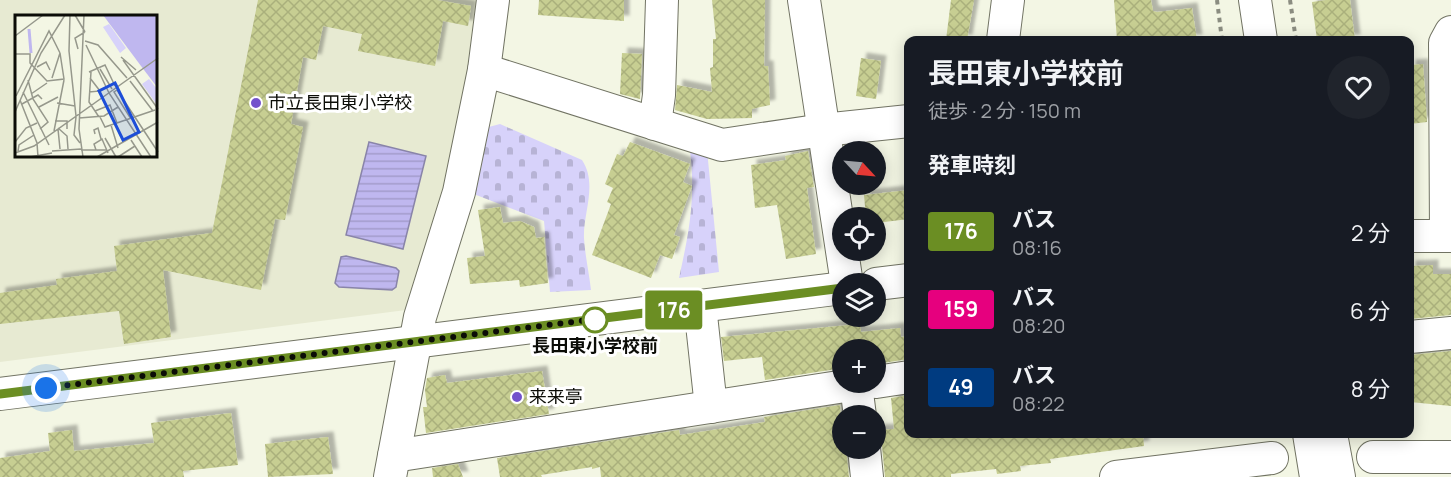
<!DOCTYPE html>
<html lang="ja">
<head>
<meta charset="utf-8">
<style>
  body { margin:0; font-family:Manrope,"Noto Sans JP",sans-serif; background:#20242c; color:#f1f3f6; height:100vh; display:flex; flex-direction:column; font-size:22px; white-space:nowrap }
  * { box-sizing:border-box; margin:0 }
  p { font-size:20px; color:#9ea1a6 }
  .icon { flex:none; width:33px; height:33px; fill:none; stroke:currentColor; stroke-width:2; stroke-linecap:round; stroke-linejoin:round }
  .map { position:relative; flex:1; overflow:hidden }
  .panel { position:absolute; left:904px; top:36px; width:510px; height:402px; display:flex; flex-direction:column; background:#171b24; border-radius:12px; box-shadow:0 3px 15px #0003 }
  .panel>* { flex:none }
  .badge { padding:0 12px; border-radius:4px; font-size:21px; line-height:39px }
  .needle { width:39px; rotate:116deg }
  .fabs { position:absolute; left:832px; top:141px; display:grid; gap:12px }
  .fabs a { display:grid; place-items:center; width:54px; height:54px; border-radius:50%; background:#171b24; box-shadow:0 3px 15px #0003; font-size:30px }
  .you { position:absolute; width:30px; height:30px; margin:-15px; border:4px solid #fff; border-radius:50%; background:#1a73e8; box-shadow:0 0 0 9px #1a73e833 }
  .map>.badge { position:absolute; translate:-50% -50%; box-shadow:0 0 0 3px #fff }
  h2 { padding:0 24px; font-size:22px; line-height:54px }
  .round { display:grid; place-items:center; flex:none; width:63px; height:63px; border-radius:32px; background:#20242c }
  .overview { display:flex; align-items:center; justify-content:space-between; height:102px; padding:0 24px }
  h1 { font-size:28px; font-weight:700; line-height:45px }
  ul { padding:0; list-style:none }
  li { display:flex; align-items:center; gap:18px; height:78px; padding:0 24px }
  li div { flex:1 }
  li b { display:block; font-size:22px }
  li em { font-style:normal }
  li .badge { min-width:66px; font-weight:700; text-align:center }
  .map>svg:first-child { display:block }
  .built { fill:#e7ead2; fill-rule:evenodd }
  .cemetery { fill:url(#cemetery-stones) }
  .water { fill:url(#water-rules); stroke:#8984a9; stroke-width:1.5 }
  .building { fill:url(#building-cross-hatch); filter:url(#shadow) }
  .lines { fill:none; stroke-linecap:round; stroke-linejoin:round }
  .minor-casing { stroke:#717363; stroke-width:34 }
  .path { stroke:#8a8c80; stroke-width:4; stroke-dasharray:4.5 4.5; stroke-linecap:butt }
  .minor { stroke:#fff; stroke-width:32 }
  .line-casing { stroke:#fff; stroke-width:14 }
  .line { stroke:#6b8e23; stroke-width:9 }
  .walk { stroke:#0b0c07; stroke-width:6; stroke-dasharray:0 10.8 }
  .poi-dot { fill:#7352cc; stroke:#fff; stroke-width:2 }
  .stop-dot { fill:#fff; stroke:#6b8e23; stroke-width:3 }
  .labels { text-anchor:middle; stroke-width:6; stroke-linejoin:round; paint-order:stroke }
  .poi-label { font-size:18px; fill:#0b0c07; stroke:#fff; text-anchor:start }
  .stop-label { font-size:18px; font-weight:bold; fill:#0b0c07; stroke:#fff }
  .inset-river { fill:none; stroke:#bfb7ef; stroke-width:3 }
  .inset-road { fill:none; stroke:#96988c; stroke-width:1.5 }
  .view { fill:#1d4ed8; fill-opacity:0.15; stroke:#1d4ed8; stroke-width:3 }
  .inset-edge { fill:none; stroke:#0b0c07; stroke-width:3 }
</style>
</head>
<body>
<div class="map">
<svg width="1451" height="477" viewBox="0 0 1451 477">
  <defs>
    <pattern id="cemetery-stones" width="16" height="16" patternUnits="userSpaceOnUse" patternTransform="scale(1.5)"><rect width="16" height="16" fill="#d7d2fa"/><path d="M2 7V4a2 2 0 0 1 4 0v3zM10 15v-3a2 2 0 0 1 4 0v3z" fill="#b7b3d5"/></pattern>
    <pattern id="water-rules" width="6" height="5" patternUnits="userSpaceOnUse" patternTransform="scale(1.5)"><rect width="6" height="5" fill="#bfb7ef"/><path d="M0 2.5h6" fill="none" stroke="#a39ccb"/></pattern>
    <pattern id="building-cross-hatch" width="8" height="8" patternUnits="userSpaceOnUse" patternTransform="scale(1.5)"><rect width="8" height="8" fill="#c7ce92"/><path d="M0 0l8 8M0 8l8-8" fill="none" stroke="#aab07c"/></pattern>
    <filter id="shadow"><feDropShadow dx="5.5" dy="-5.5" stdDeviation="1.5" flood-color="#0004"/></filter>
  </defs>
  <rect width="100%" height="100%" fill="#f3f6e4"/>
  <path class="built" d="M0,0H481L471,72L444,198L406,310L0,362ZM16,16H156V156H16Z"/>
  <g class="cemetery">
    <path d="M500,124L582,160C598,184 583,213 584,238C585,255 589,273 591,290L550,292L544,221L471,193L485,128Z"/>
    <path d="M707,150L719,272L679,278C689,233 696,197 690,151Z"/>
  </g>
  <g class="water">
    <path d="M369,142L426,156L403,249L346,235Z"/>
    <path d="M346,256L396,268L399,271L396,287L392,290L339,287L335,283L341,257Z"/>
  </g>
  <g class="building">
    <path d="M258,0H437L471,6L468,26L443,21L435,66L358,51L362,34L323,26L316,60L303,57L291,124L303,127L285,220L275,219L261,290L163,270L171,337L124,344L119,311L0,324V293L57,285L56,279L117,271L114,246L212,233Z"/>
    <path d="M539,0H624V21L538,15Z"/>
    <path d="M712,0H765L764,66H768L770,105L752,109V118L707,119L675,110L677,85L712,92L710,68L713,67V39H716Z"/>
    <path d="M951,0H974L967,40H946Z"/>
    <path d="M1114,0H1151L1153,11L1157,12L1192,8L1197,40H1117Z"/>
    <path d="M1326,0H1350L1355,40H1317L1312,2Z"/>
    <path d="M622,53L642,54L640,99L620,94Z"/>
    <path d="M861,58L881,61L876,99L856,96Z"/>
    <path d="M1423,64L1427,122L1410,124V65Z"/>
    <path d="M630,142L690,164L683,182L692,186L674,235L680,237L672,259L660,255L651,278L592,255L611,204L607,202L613,188L605,184L617,154L623,156Z"/>
    <path d="M808,151L814,187L807,188L816,254L786,259L777,205L755,208L751,165L786,160L785,156Z"/>
    <path d="M909,190V219L876,223V218H866L864,195Z"/>
    <path d="M500,207L503,223L520,221L534,227L536,238L544,237L548,283L520,287L519,280L470,284L467,258L485,256L478,210Z"/>
    <path d="M1433,265V274H1451V315L1410,319V266Z"/>
    <path d="M860,324L861,332L900,328L901,337L909,336V359L876,364V350H843V368L765,380L762,357L724,361L721,337Z"/>
    <path d="M1451,351V406L1410,402V355Z"/>
    <path d="M542,371L549,414L426,433L423,407H427L425,390L427,378L445,375L447,383Z"/>
    <path d="M909,395V434H1143L1144,446L1050,459L1051,463L1020,466L1021,471L997,474L996,469L951,474V477H885L882,446L876,430L894,429L891,398Z"/>
    <path d="M840,405L843,448H846L849,477H601L600,467L592,469V467L541,475L542,477H500L497,458L679,430L680,435L765,422L764,417Z"/>
    <path d="M231,413L238,465L183,471L184,477H0V458L50,451L48,433L72,430L74,451L154,443L151,423Z"/>
    <path d="M328,437L333,474L268,477L265,444Z"/>
    <path d="M458,464L463,477H433L432,468Z"/>
  </g>
  <g class="lines">
    <defs>
      <g id="minor">
        <path d="M804,0L847,284"/>
        <path d="M1255,0L1261,40"/>
        <path d="M1003,40L1008,0"/>
        <path d="M484,70L722,145L823,130L909,121"/>
        <path d="M655,124L659,95L662,0"/>
        <path d="M1410,236H1451"/>
        <path d="M1446,236L1445,43L1451,32"/>
        <path d="M876,284L909,280"/>
        <path d="M700,306L711,407"/>
        <path d="M1410,337L1451,333"/>
        <path d="M876,382L909,377"/>
        <path d="M856,385L860,416"/>
        <path d="M0,394L843,288"/>
        <path d="M1309,434L1316,477"/>
        <path d="M1331,434L1339,477"/>
        <path d="M864,448L867,477"/>
        <path d="M394,456L871,382"/>
        <path d="M1373,457H1451"/>
        <path d="M390,477L420,317L459,192L484,70L493,0"/>
        <path d="M1116,477L1272,458"/>
      </g>
    </defs>
    <use href="#minor" class="minor-casing"/>
    <g class="path">
      <path d="M1217,0L1222,40"/>
      <path d="M1290,0L1296,40"/>
    </g>
    <use href="#minor" class="minor"/>
  </g>
  <g class="lines">
    <defs>
      <path id="line" d="M0,394L843,288"/>
    </defs>
    <use href="#line" class="line-casing"/>
    <use href="#line" class="line"/>
    <path class="walk" d="M46,388L604,318L595,320"/>
  </g>
  <g class="poi-dot">
    <circle cx="256" cy="103" r="6"/>
    <circle cx="517" cy="397" r="6"/>
  </g>
  <circle class="stop-dot" cx="595" cy="320" r="12"/>
  <g class="labels">
    <g class="poi-label">
      <text x="268" y="109">市立長田東小学校</text>
      <text x="529" y="403">来来亭</text>
    </g>
    <g class="stop-label">
      <text x="595" y="352">長田東小学校前</text>
    </g>
  </g>
  <g transform="translate(15 15)">
    <rect width="142" height="142" fill="#f3f6e4"/>
    <path d="M94,9L111,33L105,38L88,12ZM134,64L142,74V90L127,69Z" fill="#d7d2fa"/>
    <path d="M88,0H142V72L126,51Z" fill="#bfb7ef"/>
    <path class="inset-river" d="M14,14L16,38"/>
    <path class="inset-road" d="M55,0L54,36L61,101M60,0L70,17M0,21L28,0M70,26L83,30L112,63M71,30L94,78L136,142M63,34L60,23L70,17M0,39H15V48L32,66L49,64L45,38L37,63M106,42L121,55M108,45L143,94M22,52L31,47L35,55M85,54L97,74M74,57L90,50L100,71M76,57L74,87L84,102M13,65L18,84L33,107L25,114M115,66L138,96M102,75L143,137M102,75L99,77L116,104M8,77L34,130M74,77L85,76L75,63M16,79L32,68M1,81L34,16L45,38M5,85L22,128L23,142M42,88L60,91M7,89L23,80L27,84M24,92L43,82M80,96L95,90L102,108M0,97L26,38L50,0M61,102L59,120L65,128M85,102L90,112L140,95M64,103L89,101L103,92M40,106H52V114M96,110L103,133M43,113L52,121L53,134M43,114L45,134M39,116L49,65M80,119L79,115L83,113L86,124M90,123L101,142M116,125L127,142M0,127L11,113L22,108M66,135H92M81,135L79,129L87,124L93,138M3,136L4,130L19,120M37,136L66,134M0,138L19,131L143,43M15,142L37,138M68,142L64,114L69,0M82,142L143,107M103,142L120,131"/>
    <path class="view" d="M100,68L124,117L108,125L84,76Z"/>
    <rect width="142" height="142" class="inset-edge"/>
  </g>
</svg>
<div class="fabs">
<a><svg class="needle" viewBox="-14 -14 28 28"><path d="M0-13l5 13h-10z" fill="#e53935"/><path d="M0 13l5-13h-10z" fill="#9ea1a6"/></svg></a>
<a><svg class="icon" aria-label="locate" viewBox="0 0 24 24"><circle cx="12" cy="12" r="6"/><path d="M12 2v4M12 18v4M2 12h4M18 12h4"/></svg></a>
<a><svg class="icon" aria-label="layers" viewBox="0 0 24 24"><path d="M12 4l9 5-9 5-9-5zM3 14l9 5 9-5"/></svg></a>
<a>+</a>
<a>−</a>
</div>
<div class="you" style="left:46px;top:388px"></div>
<b class="badge" style="left:674px;top:310px;background:#6b8e23;color:#fff">176</b>
<section class="panel">
<div class="overview"><div><h1>長田東小学校前</h1><p>徒歩 · 2 分 · 150 m</p></div><a class="round"><svg class="icon" aria-label="heart" viewBox="0 0 24 24"><path d="M12 20l-8-8c-3-5 5-10 8-4 3-6 11-1 8 4z"/></svg></a></div>
<h2>発車時刻</h2>
<ul>
<li><span class="badge" style="background:#6b8e23;color:#fff">176</span><div><b>バス</b><p>08:16</p></div><em>2 分</em></li>
<li><span class="badge" style="background:#e6007e;color:#fff">159</span><div><b>バス</b><p>08:20</p></div><em>6 分</em></li>
<li><span class="badge" style="background:#003b80;color:#fff">49</span><div><b>バス</b><p>08:22</p></div><em>8 分</em></li>
</ul>
</section>
</div>
</body>
</html>
